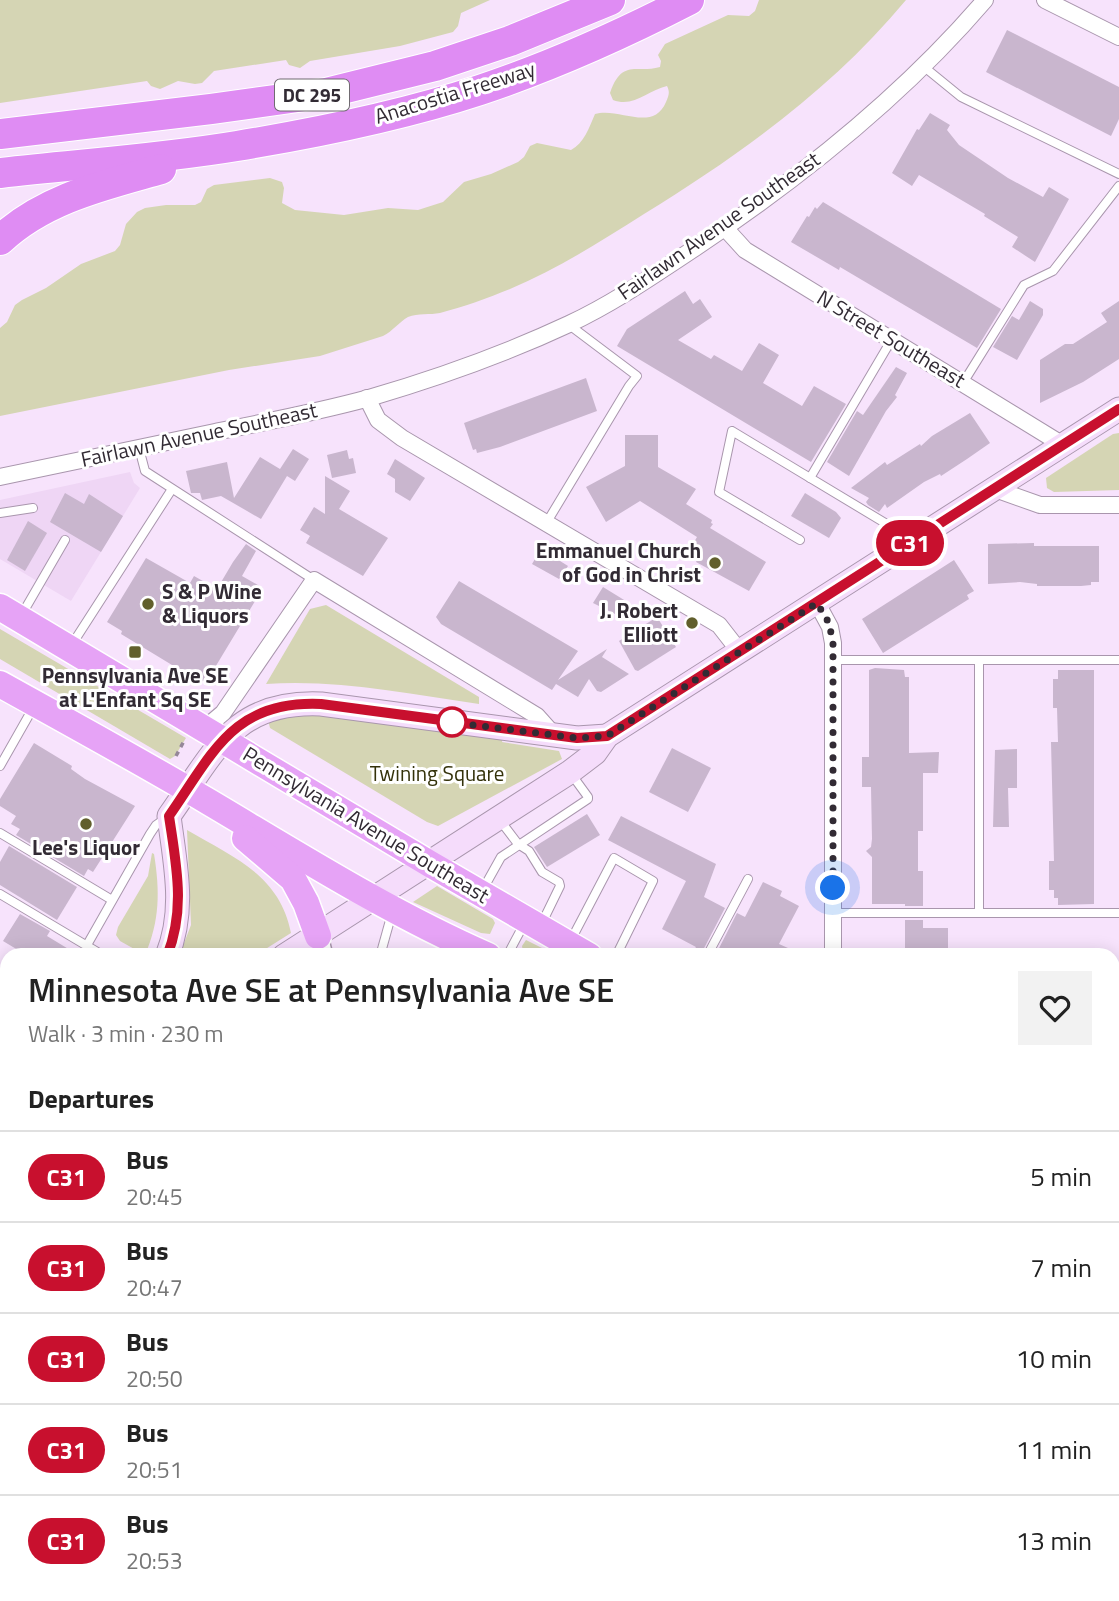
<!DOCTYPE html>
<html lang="en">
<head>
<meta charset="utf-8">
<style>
  body { margin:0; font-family:"Titillium Web",sans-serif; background:#f2f2f2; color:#222; height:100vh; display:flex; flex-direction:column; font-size:26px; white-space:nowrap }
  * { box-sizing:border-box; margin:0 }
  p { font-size:23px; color:#767676 }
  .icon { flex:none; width:38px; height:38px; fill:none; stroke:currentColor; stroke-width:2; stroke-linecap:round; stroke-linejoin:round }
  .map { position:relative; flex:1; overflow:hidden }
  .details { position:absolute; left:0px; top:948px; width:1120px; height:653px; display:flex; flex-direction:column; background:#fff; border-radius:21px 21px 0 0; box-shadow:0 4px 18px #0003 }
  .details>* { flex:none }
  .badge { padding:0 14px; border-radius:23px; font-size:24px; line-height:46px }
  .you { position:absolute; width:35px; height:35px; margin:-18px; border:5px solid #fff; border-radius:50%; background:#1a73e8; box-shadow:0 0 0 10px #1a73e833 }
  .map>.badge { position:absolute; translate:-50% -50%; box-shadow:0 0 0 4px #fff }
  h2 { padding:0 28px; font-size:26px; line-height:63px }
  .round { display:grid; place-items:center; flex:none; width:74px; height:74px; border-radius:0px; background:#f2f2f2 }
  .summary { display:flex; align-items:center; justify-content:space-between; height:119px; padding:0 28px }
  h1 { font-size:33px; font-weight:600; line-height:52px }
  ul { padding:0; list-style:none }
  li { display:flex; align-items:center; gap:21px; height:91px; padding:0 28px; border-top:2px solid #e0e0e0 }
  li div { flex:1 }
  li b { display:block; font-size:26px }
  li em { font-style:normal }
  li .badge { min-width:77px; font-weight:700; text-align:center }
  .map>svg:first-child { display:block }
  .built { fill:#efd6f5 }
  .green { fill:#d5d5b4 }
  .building { fill:#c9b6ce }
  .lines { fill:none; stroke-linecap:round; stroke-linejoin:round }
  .service-casing { stroke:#a996ad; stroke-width:10 }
  .minor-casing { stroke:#a996ad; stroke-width:18 }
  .tertiary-casing { stroke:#a996ad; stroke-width:22 }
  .secondary-casing { stroke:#a996ad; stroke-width:25 }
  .trunk-casing { stroke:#fff; stroke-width:29 }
  .motorway-casing { stroke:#fff; stroke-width:32 }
  .path { stroke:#958799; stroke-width:3.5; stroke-dasharray:5 5; stroke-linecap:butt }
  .service { stroke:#fff; stroke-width:8 }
  .minor { stroke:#fff; stroke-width:16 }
  .tertiary { stroke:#fff; stroke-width:19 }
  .secondary { stroke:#f5dcfb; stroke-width:23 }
  .trunk { stroke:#e6a3f6; stroke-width:26 }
  .motorway { stroke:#df8cf3; stroke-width:30 }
  .line-casing { stroke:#fff; stroke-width:16 }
  .line { stroke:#c8102e; stroke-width:10 }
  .walk { stroke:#322b34; stroke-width:7; stroke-dasharray:0 12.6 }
  .poi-dot { fill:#615f2c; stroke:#fff; stroke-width:2.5 }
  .stop-dot { fill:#fff; stroke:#c8102e; stroke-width:3.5 }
  .labels { text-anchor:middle; stroke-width:6; stroke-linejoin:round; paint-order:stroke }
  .shield { fill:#fff; stroke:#706b71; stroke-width:2 }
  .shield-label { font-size:19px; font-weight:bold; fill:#322b34 }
  .street-label { font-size:21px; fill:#322b34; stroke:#fff }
  .poi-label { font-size:21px; font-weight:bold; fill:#322b34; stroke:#fff; text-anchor:end }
  .park-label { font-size:21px; fill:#34320a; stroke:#fff }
</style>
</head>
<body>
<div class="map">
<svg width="1119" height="1601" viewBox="0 0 1119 1601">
  <rect width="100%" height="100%" fill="#f7e3fc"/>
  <path class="built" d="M130,472L134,483L140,488L71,601L0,559V500Z"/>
  <g class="green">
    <path d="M0,0H490L461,13L458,26L453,32L400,46L310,61L300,68L289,65L286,60L214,71L202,83L195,84L178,81L160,89L151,86L147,81L0,103Z"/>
    <path d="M759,0H906C833,88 741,154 644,214C601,241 558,269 510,289C488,298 463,307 440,313C430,315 418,313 408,317C399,322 393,331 383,336L320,356L229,370L0,416V328L7,322L15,305L22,300L46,288L81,264L115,251L120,245L126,224L137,212L145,208L166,205H195L201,202L207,189L214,185L270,178L282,182L284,188L282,203L295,210L344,215L388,208L418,210L443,202L464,182L491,174L518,162L524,157L530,146L537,143L571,150C584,143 589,128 595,114C619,107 653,133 666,102C669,95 670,92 667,86C648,90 634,108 613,100L610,93C622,58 637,74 660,67L661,61L658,55L665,44L728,15L749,16L755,11Z"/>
    <path d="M1119,433V490L1054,492L1047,488L1046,478L1113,434Z"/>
    <path d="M326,605L479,697V704C408,694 337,679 266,684L310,609Z"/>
    <path d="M0,629L186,738L175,756L170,759L0,659Z"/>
    <path d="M304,711L503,737L502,742L559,751L562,759L438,826L427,822L270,728L268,720Z"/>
    <path d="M187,830C233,857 280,875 291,933L256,955L179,956L191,925Z"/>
    <path d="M152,853L154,854C160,891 160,921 145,955L120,941L116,935L118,927L148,876Z"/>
    <path d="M437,886L493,919L495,923L490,934L481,933L413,902Z"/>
    <path d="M526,940L556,955L527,954L523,952L522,946Z"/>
    <path d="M957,1594H1000V1601H929L955,1599Z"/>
  </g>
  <g class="building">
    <path d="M1007,30L1119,87V119L1111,136L986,72Z"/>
    <path d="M930,113L950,125L947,130L959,145L1008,178L1043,197L1049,187L1069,199L1035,262L1012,247L1018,237L984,216L985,214L919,175L912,186L892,173L917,129L919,130Z"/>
    <path d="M823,202L1001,309L977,348L840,267L839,270L791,242L807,216L809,217L815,207L817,209Z"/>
    <path d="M685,291L693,304L700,299L712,317L678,340L711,359L714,355L742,371L759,343L779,355L763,383L802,406L814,386L846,404L811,462L617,346L627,329Z"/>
    <path d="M1030,301L1043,309V315L1017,360L993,347L1012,316L1019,320Z"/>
    <path d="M1119,301V359L1083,382L1040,403V360L1065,344H1073L1107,322L1101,313Z"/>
    <path d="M896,367L907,373L895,395L897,397L886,411L849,476L827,462L857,411L863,415Z"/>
    <path d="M586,378L597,411L500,447L477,453L476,449L473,450L464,423Z"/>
    <path d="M970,413L990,443L967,459L941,476L940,474L924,482L887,508L885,504L879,512L868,505L866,502L869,498L851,488L885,462L887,465L920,444L921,446L932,436Z"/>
    <path d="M625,435H658V467L696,489L686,504L712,520L711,523L713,524L710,528L766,562L749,591L696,562L697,560L687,554L697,537L640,501L606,522L586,487L625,466Z"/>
    <path d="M293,449L309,459L295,481L287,476L261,519L221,496L202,500L200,493H191L186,471L227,462L234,498L260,457L280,469Z"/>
    <path d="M347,450L349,459L353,458L356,473L332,478L327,455Z"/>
    <path d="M395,459L425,478L410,501L395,492V479L387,474Z"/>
    <path d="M325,476L350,491L339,509L388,538L363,576L306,543L310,536L300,530L314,507L325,514Z"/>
    <path d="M65,493L84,504L89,494L123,516L101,552L50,522Z"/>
    <path d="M805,493L836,512L841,518L829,538L791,516Z"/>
    <path d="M28,521L47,533L25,571L7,560Z"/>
    <path d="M1034,543V546H1099V582H1091V585L1081,586H1037V584L1020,582L988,584V544Z"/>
    <path d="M246,544L256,551L242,576L263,588L208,679L200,682L121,634L122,631L107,622L146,558L190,583L194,576L217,589L233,562Z"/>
    <path d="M541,549L568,566L559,579L532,564Z"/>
    <path d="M954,560L974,591L967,595L969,599L883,653L862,619Z"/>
    <path d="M459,581L578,651L558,680L607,649L602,657L629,674L601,692L597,691L589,679L578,697L556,684L552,690L441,624L436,617Z"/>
    <path d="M603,587L629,603L621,617L593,603Z"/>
    <path d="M657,617L676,647L638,671L635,670L619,641Z"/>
    <path d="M875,668L904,670L905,677H909V753L939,752L938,773H923V831H918V871H923V906H905V904H872V857L866,851L871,847L872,839L871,787H862V757H869V670Z"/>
    <path d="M1058,670H1094V904L1058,905V898H1054V890H1049V861H1054L1051,742H1058L1057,708H1053V679H1058Z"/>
    <path d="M34,743L72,766L71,769L85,779L135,806L93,872L88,869L84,876L16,835L20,829L11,824L16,816L0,806V799Z"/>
    <path d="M672,748L711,768L688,812L649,792Z"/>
    <path d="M1017,749V788H1008L1009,827H993L995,750Z"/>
    <path d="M587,814L600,835L547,867L534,847Z"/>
    <path d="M621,816L716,864L704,897L725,908L701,954L694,950L696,947L662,929L686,881L608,840Z"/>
    <path d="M9,846L77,887L57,920L0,885V862Z"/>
    <path d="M763,882L782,891L780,896L799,906L779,944L806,956H715L737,913L745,917Z"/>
    <path d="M20,914L50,931L47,936L80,956H28L3,941Z"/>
    <path d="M905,920H923V928H948V956H905Z"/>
  </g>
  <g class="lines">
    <defs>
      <g id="service">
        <path d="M923,66L961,97L1119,174"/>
        <path d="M963,383L1024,285L1053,271L1119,186"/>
        <path d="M139,448L145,471L314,580"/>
        <path d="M810,478L892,339"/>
        <path d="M0,513L33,508"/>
        <path d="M547,522L629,386L637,376L568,324"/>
        <path d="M800,540L719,492L732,431L910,538"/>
        <path d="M21,616L65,540"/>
        <path d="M71,646L172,489"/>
        <path d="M833,660H1119"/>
        <path d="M979,660V913"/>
        <path d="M0,766L33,708"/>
        <path d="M499,819L518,844L529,851L542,872L559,882L560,886L541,925"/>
        <path d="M0,833L112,900"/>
        <path d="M482,891L501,857L588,799V797L572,775"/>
        <path d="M0,894L104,956"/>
        <path d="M833,913H1119"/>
        <path d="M571,940L614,858L653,881L616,956"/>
        <path d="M87,945L150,834L156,825L166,818"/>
        <path d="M380,956L392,913"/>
        <path d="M507,956L525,922"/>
        <path d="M707,956L748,879"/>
        <path d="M0,1295L7,1290"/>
        <path d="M1113,1421H1119"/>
        <path d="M462,1601V1594"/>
      </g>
      <g id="minor">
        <path d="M1045,0L1119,37"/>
        <path d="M725,228L745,250L1063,445"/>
        <path d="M367,398L378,420L402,438L719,625L740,652"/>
        <path d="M0,477C72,462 143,447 215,432C266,422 318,412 369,398C437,378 505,354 569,324C614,303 654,275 695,248C800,178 902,97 985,0"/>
        <path d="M995,489L1040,505H1119"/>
        <path d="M817,603L830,627L833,643V956"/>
        <path d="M204,729L223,713L314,580L537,716L554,735"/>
        <path d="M1113,1057H1119"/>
        <path d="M0,1138L7,1154"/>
        <path d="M0,1521H7"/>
      </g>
      <g id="tertiary">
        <path d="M318,936L323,956"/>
        <path d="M832,1594V1601"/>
        <path d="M325,1601V1594"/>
      </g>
      <g id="secondary">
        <path d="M167,956C186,909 175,864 169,816C214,753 233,700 321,704L577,738L607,736"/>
        <path d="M284,956L570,772L595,753L607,736L1119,409"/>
        <path d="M0,1117L7,1110"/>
      </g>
      <g id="trunk">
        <path d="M0,607L430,864L589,956"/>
        <path d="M0,684C70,723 140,761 209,802C300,856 390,913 488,956"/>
        <path d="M245,838L293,879L306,903L318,936"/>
        <path d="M1113,1249L1119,1253"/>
      </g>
      <g id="motorway">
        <path d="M0,134L211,109L326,93L435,66L510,41L610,0"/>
        <path d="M0,173C79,164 159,159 237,146C316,133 404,115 480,90C552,66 621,35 689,0"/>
        <path d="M0,240C45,198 105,185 161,169"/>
      </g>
    </defs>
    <use href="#service" class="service-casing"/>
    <use href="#minor" class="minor-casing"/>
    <use href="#tertiary" class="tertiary-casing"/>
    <use href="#secondary" class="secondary-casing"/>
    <use href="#trunk" class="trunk-casing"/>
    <use href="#motorway" class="motorway-casing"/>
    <g class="path">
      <path d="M176,756L184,741"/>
      <path d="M1113,1140L1117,1141"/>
    </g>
    <use href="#service" class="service"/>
    <use href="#minor" class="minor"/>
    <use href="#tertiary" class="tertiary"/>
    <use href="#secondary" class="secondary"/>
    <use href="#trunk" class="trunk"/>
    <use href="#motorway" class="motorway"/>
  </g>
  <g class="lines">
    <defs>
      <path id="line" d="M167,956C186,909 176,864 169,816C213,753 233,700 321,704L577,738L607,736L1119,409"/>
    </defs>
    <use href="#line" class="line-casing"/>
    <use href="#line" class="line"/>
    <path class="walk" d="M452,722H450L577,738L607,736L817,603L829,623L833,643V888"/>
  </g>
  <g class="poi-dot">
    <circle cx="715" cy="563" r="7"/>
    <circle cx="148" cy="604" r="7"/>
    <circle cx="692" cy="623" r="7"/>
    <rect x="128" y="645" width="14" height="14" rx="3.5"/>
    <circle cx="86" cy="824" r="7"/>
  </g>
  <circle class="stop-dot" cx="452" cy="722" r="14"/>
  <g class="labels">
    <rect class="shield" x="275" y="79.5" width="74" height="31" rx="5"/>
    <g class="shield-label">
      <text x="312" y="102">DC 295</text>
    </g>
    <g class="street-label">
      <text transform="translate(455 93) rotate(-17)" y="7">Anacostia Freeway</text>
      <text transform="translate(719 226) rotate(-35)" y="7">Fairlawn Avenue Southeast</text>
      <text transform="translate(891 339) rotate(31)" y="7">N Street Southeast</text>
      <text transform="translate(199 435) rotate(-12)" y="7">Fairlawn Avenue Southeast</text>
      <text transform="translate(366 825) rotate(31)" y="7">Pennsylvania Avenue Southeast</text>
    </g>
    <g class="poi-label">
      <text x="701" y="558">Emmanuel Church<tspan x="701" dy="24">of God in Christ</tspan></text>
      <text x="162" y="599" text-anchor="start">S &amp; P Wine<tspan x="162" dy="24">&amp; Liquors</tspan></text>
      <text x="678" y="618">J. Robert<tspan x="678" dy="24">Elliott</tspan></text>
      <text x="135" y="683" text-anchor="middle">Pennsylvania Ave SE<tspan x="135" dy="24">at L'Enfant Sq SE</tspan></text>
      <text x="86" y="855" text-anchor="middle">Lee's Liquor</text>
    </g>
    <g class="park-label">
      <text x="437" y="781">Twining Square</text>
    </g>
  </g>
</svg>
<div class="you" style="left:833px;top:888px"></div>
<b class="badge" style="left:910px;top:543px;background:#c8102e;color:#fff">C31</b>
<section class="details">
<div class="summary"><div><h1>Minnesota Ave SE at Pennsylvania Ave SE</h1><p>Walk · 3 min · 230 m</p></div><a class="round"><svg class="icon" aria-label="heart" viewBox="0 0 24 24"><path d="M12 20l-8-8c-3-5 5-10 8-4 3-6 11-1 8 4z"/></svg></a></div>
<h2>Departures</h2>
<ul>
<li><span class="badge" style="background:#c8102e;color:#fff">C31</span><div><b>Bus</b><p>20:45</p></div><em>5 min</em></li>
<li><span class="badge" style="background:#c8102e;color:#fff">C31</span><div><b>Bus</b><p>20:47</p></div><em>7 min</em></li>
<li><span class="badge" style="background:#c8102e;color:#fff">C31</span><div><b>Bus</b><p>20:50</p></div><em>10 min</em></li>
<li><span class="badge" style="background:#c8102e;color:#fff">C31</span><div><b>Bus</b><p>20:51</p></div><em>11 min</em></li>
<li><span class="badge" style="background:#c8102e;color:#fff">C31</span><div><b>Bus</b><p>20:53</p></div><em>13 min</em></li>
</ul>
</section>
</div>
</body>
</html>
